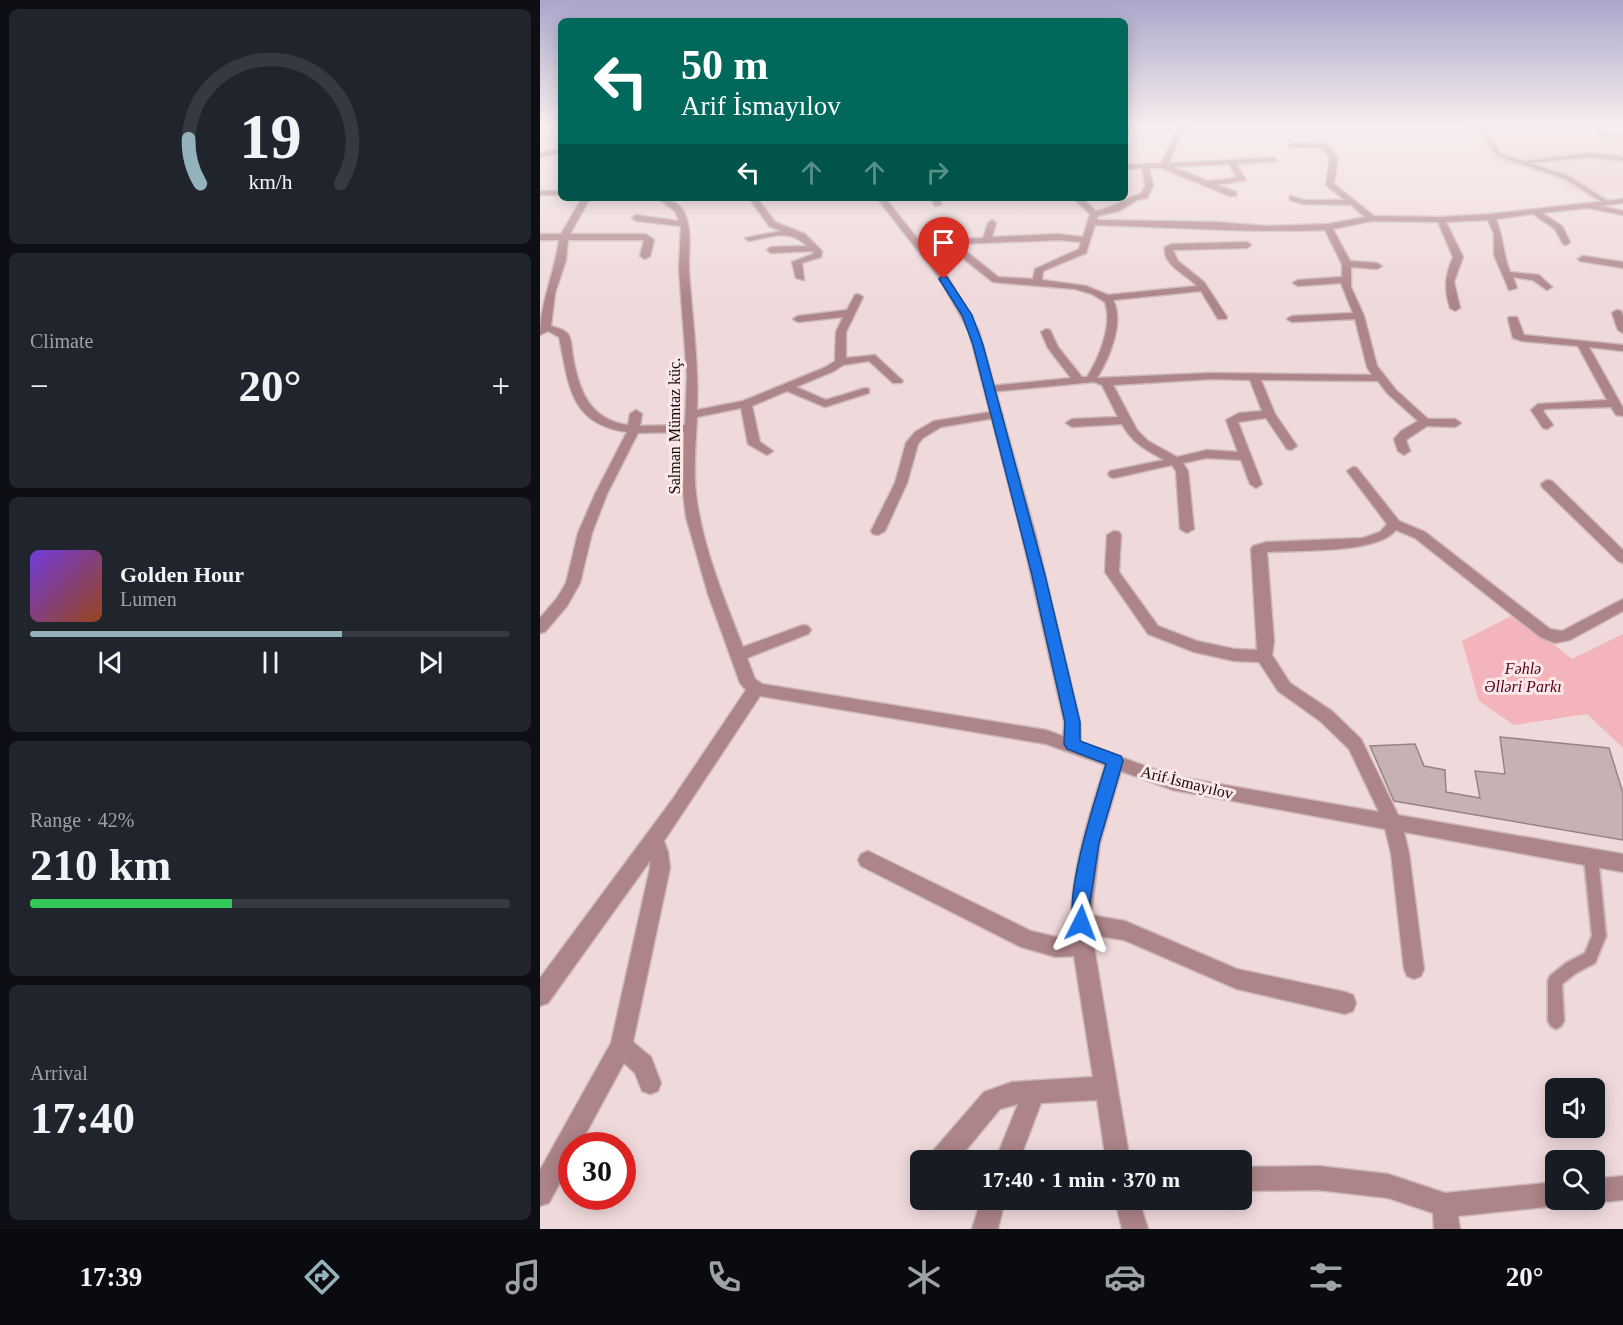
<!DOCTYPE html>
<meta charset="utf-8">
<style>
:root{--surface:#171b24;--page:#20242c;--text:#f1f3f6;--muted:#9ea1a6;--line:#363941;--accent:#93b2bc}
body{margin:0;font-family:Georgia,serif;background:var(--page);color:var(--text);height:100vh;display:flex;flex-direction:column;font-size:22px;white-space:nowrap}
*{box-sizing:border-box;margin:0}
p{font-size:20px;color:var(--muted)}
.icon{flex:none;width:33px;height:33px;fill:none;stroke:currentColor;stroke-width:2;stroke-linecap:round;stroke-linejoin:round}
.map{position:relative;flex:1;overflow:hidden}
.sheet{display:flex;flex-direction:column;gap:9px;padding:9px;background:#0d0f14;width:540px}
.sheet>*{flex:none}
.guide{position:absolute;left:18px;top:18px;width:570px;height:183px;border-radius:9px;box-shadow:0 3px 15px #0003;background:#00695c;color:#fff;overflow:hidden}
.tools{position:absolute;left:1005px;top:1078px;display:grid;gap:12px}
.tools a{display:grid;place-items:center;width:60px;height:60px;border-radius:9px;background:var(--surface);box-shadow:0 3px 15px #0003;font-size:30px}
.speed{position:absolute;left:18px;top:1132px;display:flex;gap:12px;font-size:30px;font-weight:700;text-align:center}
.speed>*{display:grid;place-content:center;width:78px;height:78px;border-radius:50%;background:var(--surface);box-shadow:0 3px 15px #0003;line-height:1}
.speed .limit{border:9px solid #d22;background:#fff;color:#111}
.pin{position:absolute;display:grid;place-items:center;width:51px;height:51px;color:#fff;margin:-62px -26px;border-radius:50% 50% 50% 0;rotate:-45deg;box-shadow:0 0 6px #0007}
.pin .icon{rotate:45deg}
.me{position:absolute;width:66px;margin:-33px;rotate:3deg;stroke-linejoin:round;filter:drop-shadow(0 0 4px #0008)}
.turn{display:flex;align-items:center;gap:21px;height:126px;padding:0 24px;font-size:27px}
.turn .icon{width:78px;height:78px;stroke-width:2.5}
.turn b{display:block;font-size:42px;line-height:51px}
.lanes{display:flex;align-items:center;height:57px;padding:0 24px;background:#0003;justify-content:center;gap:30px;direction:ltr}
.lanes .off{opacity:.35}
.big{font-size:45px;font-weight:700;line-height:1.1}
.sheet .tile{flex:1;display:flex;flex-direction:column;justify-content:center;gap:9px;min-width:0;padding:0 21px;border-radius:9px;background:var(--page)}
.sheet .dial{align-items:center;gap:0}
.dial svg{height:156px;overflow:visible;fill:none;stroke:var(--line);stroke-width:7;stroke-linecap:round;text-anchor:middle}
.dial text{fill:var(--text);stroke:none}
.song{display:flex;align-items:center;gap:18px}
.cover{width:72px;height:72px;border-radius:9px;background:linear-gradient(135deg,hsl(260 70% 55%),hsl(20 70% 35%))}
.played{height:6px;border-radius:3px;background:linear-gradient(90deg,var(--accent) 65%,var(--line) 65%)}
.keys{display:flex;justify-content:space-around;direction:ltr}
.heat{display:flex;justify-content:space-between;align-items:center;font-size:33px;direction:ltr}
.charge{height:9px;border-radius:4px;background:linear-gradient(90deg,#34c759 42%,var(--line) 0)}
.trip{position:absolute;left:370px;top:1150px;width:342px;height:60px;border-radius:9px;background:var(--surface);box-shadow:0 3px 15px #0003;font-weight:700;line-height:60px;text-align:center}
.tabs{display:flex;height:96px;justify-content:space-around;align-items:center;background:#090b0e;color:var(--muted)}
.tabs .icon{width:42px;height:42px}
.tabs .on{color:var(--accent)}
.tabs b{font-size:27px;color:var(--text)}
main{display:flex;flex:1;min-height:0}
.map>svg:first-child{display:block}
.built{fill:#eaccce}
.green{fill:#f4b4bb}
.building{fill:#c6b2b3;stroke:#978385;stroke-width:1.5}
.lines{fill:none;stroke-linecap:round;stroke-linejoin:round}
.service-casing{stroke:#ccb8ba;stroke-width:4}
.minor-casing{stroke:#ccb8ba;stroke-width:3}
.tertiary-casing{stroke:#ccb8ba;stroke-width:3}
.service{fill:#ad8488;fill-rule:evenodd}
.minor{fill:#ad8488;fill-rule:evenodd}
.tertiary{fill:#ad8488;fill-rule:evenodd}
.route{fill:#1a73e8;stroke:#114b97;stroke-width:1.5}
.labels{text-anchor:middle;stroke-width:6;stroke-linejoin:round;paint-order:stroke}
.street-label{font-size:16px;fill:#120b0b;stroke:#fce7e8}
.park-label{font-size:16px;font-style:italic;fill:#55001b;stroke:#fce7e8}
</style>
<main>
<section class="sheet">
<div class="tile dial"><svg viewBox="0 0 100 80">
<path d="M14 69A42 42 0 1 1 86 69"/>
<path d="M14 69A42 42 0 0 1 8 46" stroke="#93b2bc"/>
<text x="50" y="56" font-size="32" font-weight="700">19</text>
<text x="50" y="72" font-size="11">km/h</text>
</svg></div>
<div class="tile"><p>Climate</p>
<div class="heat"><a>−</a><b class="big">20°</b><a>+</a></div>
</div>
<div class="tile">
<div class="song"><i class="cover"></i><div><b>Golden Hour</b><p>Lumen</p></div></div>
<div class="played"></div>
<div class="keys"><svg class="icon" aria-label="previous" viewBox="0 0 24 24"><path d="M18 5L8 12l10 7zM5 5v14"/></svg><svg class="icon" aria-label="pause" viewBox="0 0 24 24"><path d="M8 5v14M16 5v14"/></svg><svg class="icon" aria-label="next" viewBox="0 0 24 24"><path d="M6 5l10 7-10 7zM19 5v14"/></svg></div>
</div>
<div class="tile"><p>Range · 42%</p><b class="big">210 km</b><div class="charge"></div></div>
<div class="tile"><p>Arrival</p><b class="big">17:40</b></div>
</section>
<div class="map">
<svg width="1083" height="1229" viewBox="0 0 1083 1229">
<rect width="100%" height="100%" fill="#efd9db"/>
<!-- built -->
<path class="built" d="M928,127h155v65l-55,-1 -12,-13 -68,-20z"/>
<!-- green -->
<path class="green" d="M975,614l57,45 51,-25v114l-36,-34 -73,11 -35,-24 -17,-60z"/>
<!-- building -->
<path class="building" d="M960,737l109,11 14,45v47l-229,-39 -24,-55 45,-2 9,22 21,4 1,22 34,6 -5,-27 30,3z"/>
<g class="lines">
<!-- service casing -->
<g class="service-casing">
<path id="service" d="M939,127h4l18,27 22,7 67,-8 33,4v4l-33,-4 -61,6 39,13 41,26 -5,1 -40,-25 -67,-22z
M1053,127h4l9,7 17,1v2l-20,-1z
M734,158l2,3 -45,3 -3,-2 3,-2z
M1051,851l5,2 2,4 8,79 -11,27 -19,10 -14,11 2,37 -3,5 -5,3 -5,-3 -3,-5v-40l2,-5 16,-13 19,-10 7,-17 -8,-79 2,-4z"/>
</g>
<!-- minor casing -->
<g class="minor-casing">
<path id="minor" d="M638,127h6l-15,36 65,-3 12,20 -29,5 19,7v4h-6l-69,-28h-12l4,18 -6,12 -10,2 -18,11 -21,5 -1,4 118,2 52,4 61,-2 37,-7 -14,-12 -48,-1 -13,-4v-4l14,4h41l-19,-15 4,-27 -8,-10 -33,-1 3,-4 35,1 11,14 -4,26 40,32 67,1 50,-3 132,-15v4l-22,3 22,5v4l-35,-7 -46,5 20,13 8,16 -4,3 -3,-1 -8,-15 -22,-15 -37,5c7,17 7,35 14,53l29,3 13,12 -5,3 -14,-10 -20,-3 4,11 -8,2 -15,-35v-21l-6,-14 -42,2 17,35 -9,25 6,26 -5,3 -5,-3c-6,-20 -5,-32 3,-51l-15,-35 -66,-1 -39,8 17,32 27,2 5,3 -5,3 -26,-2v20l13,29 13,50 19,24 32,29h27l6,4 -6,4 -28,-1 -21,14 4,11 -6,4 -6,-4 -4,-12 7,-8 17,-10 -30,-27 -10,-13 -117,-1 14,34 22,32 -6,4 -4,-1 -21,-31 -28,4 24,62 -6,4 -6,-4 -9,-24 -34,-2 -24,5 5,8 6,58 -7,4 -7,-4 -4,-58 -4,-6 -58,13 -4,-1 -2,-3 2,-3 54,-11c-18,-10 -33,-18 -42,-36l-50,3 -6,-4 6,-4 46,-2 -16,-32 -8,-3 -104,10 -6,-3 6,-3 81,-8 -23,-30 -7,-16 5,-3 4,1 8,17 24,30h5c12,-19 26,-52 18,-75l-13,-8 -17,-5 -82,-7 -38,-30 -27,-29 7,-2 18,18 30,-1 5,-15 4,-3 4,3 -4,14 67,-3 24,3 7,-23 -17,-16h9l14,13c18,-3 28,-13 45,-17l4,-8 -3,-18 -17,1v-4l37,-2zM689,164l8,14 -29,3 -35,-14zM555,225c77,2 154,8 230,5l17,34v13l-44,3 -5,3 5,3 43,-3 12,30 -61,3 -5,3 5,3 63,-3 12,48 5,8 -160,-2 -115,5c12,-19 28,-56 16,-78l88,-9 17,28h8l1,-2 -23,-35 -26,-21 -5,-11 74,-2 4,-3 -4,-3 -75,2 -7,3c-3,18 21,27 32,39l-89,9 -22,-9 -44,-6 1,-8 2,-2 41,-17zM519,240l22,2 -2,7 -44,20 -2,10 -35,-2 -41,-33zM672,379l38,1 12,31 -23,2 -13,7 12,32 -31,-2 -30,7 -29,-16 -11,-11 -24,-45z
M21,149v4l-21,4v-4z
M0,191h21v4h-21z
M42,198h8l-20,36h76l8,6 -4,16 -5,3 -5,-3 4,-16h-76l-2,20 -11,33 -4,33c6,2 13,3 17,8 4,6 4,17 5,23 6,34 17,63 55,68l2,-11 6,-4 6,4 -2,12 45,-1 2,-49 -8,-107 2,-43 -45,-5 -4,-3 4,-3 43,6 -4,-10 -18,-13c10,0 22,4 27,14 9,18 4,39 5,59 3,47 10,92 8,139l46,-9 83,-34 9,-6 1,-29 7,-15 -45,5 -5,-3 5,-3 49,-6 8,-15 3,-1 5,3 -17,35v26l29,-3 28,26 -2,2h-8l-24,-22 -26,4 -9,6 -38,16 30,13 39,-12 4,1v4l-44,14 -38,-16 -35,15 8,36 13,9 -6,4 -19,-11 -7,-36 -44,9c-1,24 -4,52 -1,77 6,52 28,104 47,153l60,-22 5,1 3,4 -3,4 -61,24 8,21 7,5 284,46 127,46 206,36 -30,-63 -29,-28 -42,-30 -19,-29 -25,-1 -40,-9 -46,-18 -43,-62 2,-37 7,-4 5,1 2,3 -2,37 39,54 39,15 37,8 23,1 -6,-101 2,-3 14,-4 96,-4 17,-6 7,-8 -40,-53 6,-4 4,1 42,53 26,11 125,97 12,2 61,-32v12l-53,29 -15,3 -15,-6 -125,-99 -19,-8c-19,24 -98,20 -129,22l7,90 -2,13 18,28 42,28 29,28 37,76 225,39v18l-219,-40 5,21 15,116 -3,7 -7,3 -7,-3 -3,-7 -13,-116 -6,-24 -212,-39 -52,-19 -21,72 -9,72 34,6 112,48 108,23 8,3 3,8 -3,8 -8,3 -108,-25 -113,-49 -32,-5 38,226h-24l-9,-61 -56,3 -22,58h-24l23,-57 -18,5 -43,52h-28l3,-9 52,-60 28,-10 81,-5 -19,-121 -18,1 -35,-10 -160,-81 -3,-6 3,-6 7,-3 163,80 25,6 16,-1c-4,-59 16,-116 33,-171l-59,-21 -286,-48 -96,145 4,11 2,16 -37,174 18,15 10,26 -3,8 -8,3 -8,-3 -7,-18 -11,-10 -45,83h-7v14l-23,43 -9,3v-36l71,-127 39,-175v-7l-102,142 -8,3v-28l132,-178 74,-110 -6,-7 -32,-89 -22,-77 -3,-25 1,-60 -46,1 -31,61 -15,39 -12,50 -13,23 -22,26 -5,1v-15l17,-20 9,-15 12,-50 17,-39 32,-62c-58,-8 -58,-48 -68,-95l-11,-6 -8,4c0,-32 15,-63 19,-95h-19v-6h21z
M209,198h8l18,24 30,12 17,17 -1,6 -19,6 2,17 -8,-2 -4,-16 21,-8v-3l-42,2 -4,-3 4,-3 36,-1c-18,-18 -35,-9 -58,-5l-4,-3 36,-7 -12,-5z
M390,198h8l4,6 -7,2z
M1043,256l40,6v6l-43,-7 -2,-2z
M1077,310l4,1 2,5v17l-5,-3 -6,-17z
M969,317h8l7,18 99,10v6l-34,-4 34,61v8l-7,-1 -5,-8 -66,2 -2,2 10,14 -6,4 -4,-1 -12,-18 7,-6 69,-4 -29,-54 -56,-5 -9,-3 -5,-19z
M457,411l6,4 -2,2 -60,10 -18,11 -5,6 -11,39 -22,48 -7,4 -5,-1 -2,-3 24,-48 11,-40 9,-11 19,-11z
M1007,480l5,1 71,69v13l-5,-2 -76,-74 -1,-3z
M778,1166l70,8 57,19 111,-11v18h10l-10,6 -98,10 2,13h-26l-1,-16 -45,-15 -70,-8 -76,1v-24z
M1083,1176v24l-29,3 -8,-3h8v-21z
M441,1200h24l-7,29h-26z
M575,1200h24l9,29h-26z"/>
</g>
<!-- tertiary casing -->
<g class="tertiary-casing">
<path id="tertiary" d="M337,198h8l62,78 32,55 57,205 44,186 1,22 -3,5 -6,2 -6,-2 -3,-5 1,-22 -42,-186 -53,-205 -29,-52z"/>
</g>
<!-- service -->
<use href="#service" class="service"/>
<!-- minor -->
<use href="#minor" class="minor"/>
<!-- tertiary -->
<use href="#tertiary" class="tertiary"/>
</g>
<!-- sky -->
<linearGradient id="sky" x2="0" y2="1"><stop stop-color="#aaa6ca"/><stop offset="0.42" stop-color="#f8eeef"/><stop offset="1" stop-color="#f8eeef" stop-opacity="0"/></linearGradient>
<rect width="1083" height="299" fill="url(#sky)"/>
<!-- route -->
<path class="route" d="M401,277h6l25,38 11,30 62,230 35,147v19l41,15 2,5 -24,82 -10,66 1,14 -2,6 -7,2 -6,-2c-13,-30 21,-131 31,-165l-39,-15 -3,-5 1,-22 -33,-147 -59,-230 -11,-30 -23,-36z"/>
<g class="labels">
<!-- street labels -->
<g class="street-label">
<text transform="translate(134 426) rotate(-90)" y="6">Salman Mümtaz küç.</text>
<text transform="translate(647 782) rotate(14)" y="6">Arif İsmayılov</text>
</g>
<!-- park labels -->
<g class="park-label">
<text x="983" y="674">Fəhlə<tspan x="983" dy="18">Əlləri Parkı</tspan></text>
</g>
</g>
</svg>
<div class="tools">
<a><svg class="icon" aria-label="sound" viewBox="0 0 24 24"><path d="M4 9h4l5-4v14l-5-4H4zM17 9q2 3 0 6"/></svg></a>
<a><svg class="icon" aria-label="search" viewBox="0 0 24 24"><circle cx="10" cy="10" r="6"/><path d="M15 15l6 6"/></svg></a>
</div>
<div class="speed"><div class="limit">30</div></div>
<div class="pin" style="left:404px;top:279px;background:#d93025"><svg class="icon" aria-label="arrive" viewBox="0 0 24 24"><path d="M6 21V4h12l-3 4 3 4H6"/></svg></div>
<svg class="me" style="left:541px;top:923px" viewBox="-20 -20 40 40"><path d="M0-17L14 15 0 8-14 15z" fill="#1a73e8" stroke="#fff" stroke-width="4"/></svg>
<div class="trip">17:40 · 1 min · 370 m</div>
<div class="guide">
<div class="turn"><svg class="icon" aria-label="left" viewBox="0 0 24 24"><path d="M17 20v-9H6M10 6l-5 5 5 5"/></svg><div><b>50 m</b>Arif İsmayılov</div></div>
<div class="lanes"><svg class="icon" aria-label="left" viewBox="0 0 24 24"><path d="M17 20v-9H6M10 6l-5 5 5 5"/></svg><svg class="icon off" aria-label="ahead" viewBox="0 0 24 24"><path d="M12 20V5M6 11l6-6 6 6"/></svg><svg class="icon off" aria-label="ahead" viewBox="0 0 24 24"><path d="M12 20V5M6 11l6-6 6 6"/></svg><svg class="icon off" aria-label="right" viewBox="0 0 24 24"><path d="M7 20v-9h11M14 6l5 5-5 5"/></svg></div>
</div>
</div>
</main>
<nav class="tabs">
<b>17:39</b>
<svg class="icon on" aria-label="directions" viewBox="0 0 24 24"><path d="M12 3l9 9-9 9-9-9zM9 14v-3h6M13 9l2 2-2 2"/></svg>
<svg class="icon" aria-label="music" viewBox="0 0 24 24"><path d="M9 18V5l10-2v13"/><circle cx="6" cy="18" r="3"/><circle cx="16" cy="16" r="3"/></svg>
<svg class="icon" aria-label="phone" viewBox="0 0 24 24"><path d="M5 4h4l2 5-3 2q2 4 5 5l2-3 5 2v4C11 20 4 13 5 4z"/></svg>
<svg class="icon" aria-label="climate" viewBox="0 0 24 24"><path d="M12 3v18M4 7l16 10M4 17L20 7"/></svg>
<svg class="icon" aria-label="car" viewBox="0 0 24 24"><path d="M5 17H2v-5l4-1 3-4h7l3 4 3 1v5h-3M9 17h6M6 11h13"/><circle cx="7" cy="17" r="2"/><circle cx="17" cy="17" r="2"/></svg>
<svg class="icon" aria-label="filters" viewBox="0 0 24 24"><path d="M4 7h16M4 17h16"/><circle cx="9" cy="7" r="2"/><circle cx="15" cy="17" r="2"/></svg>
<b>20°</b>
</nav>
